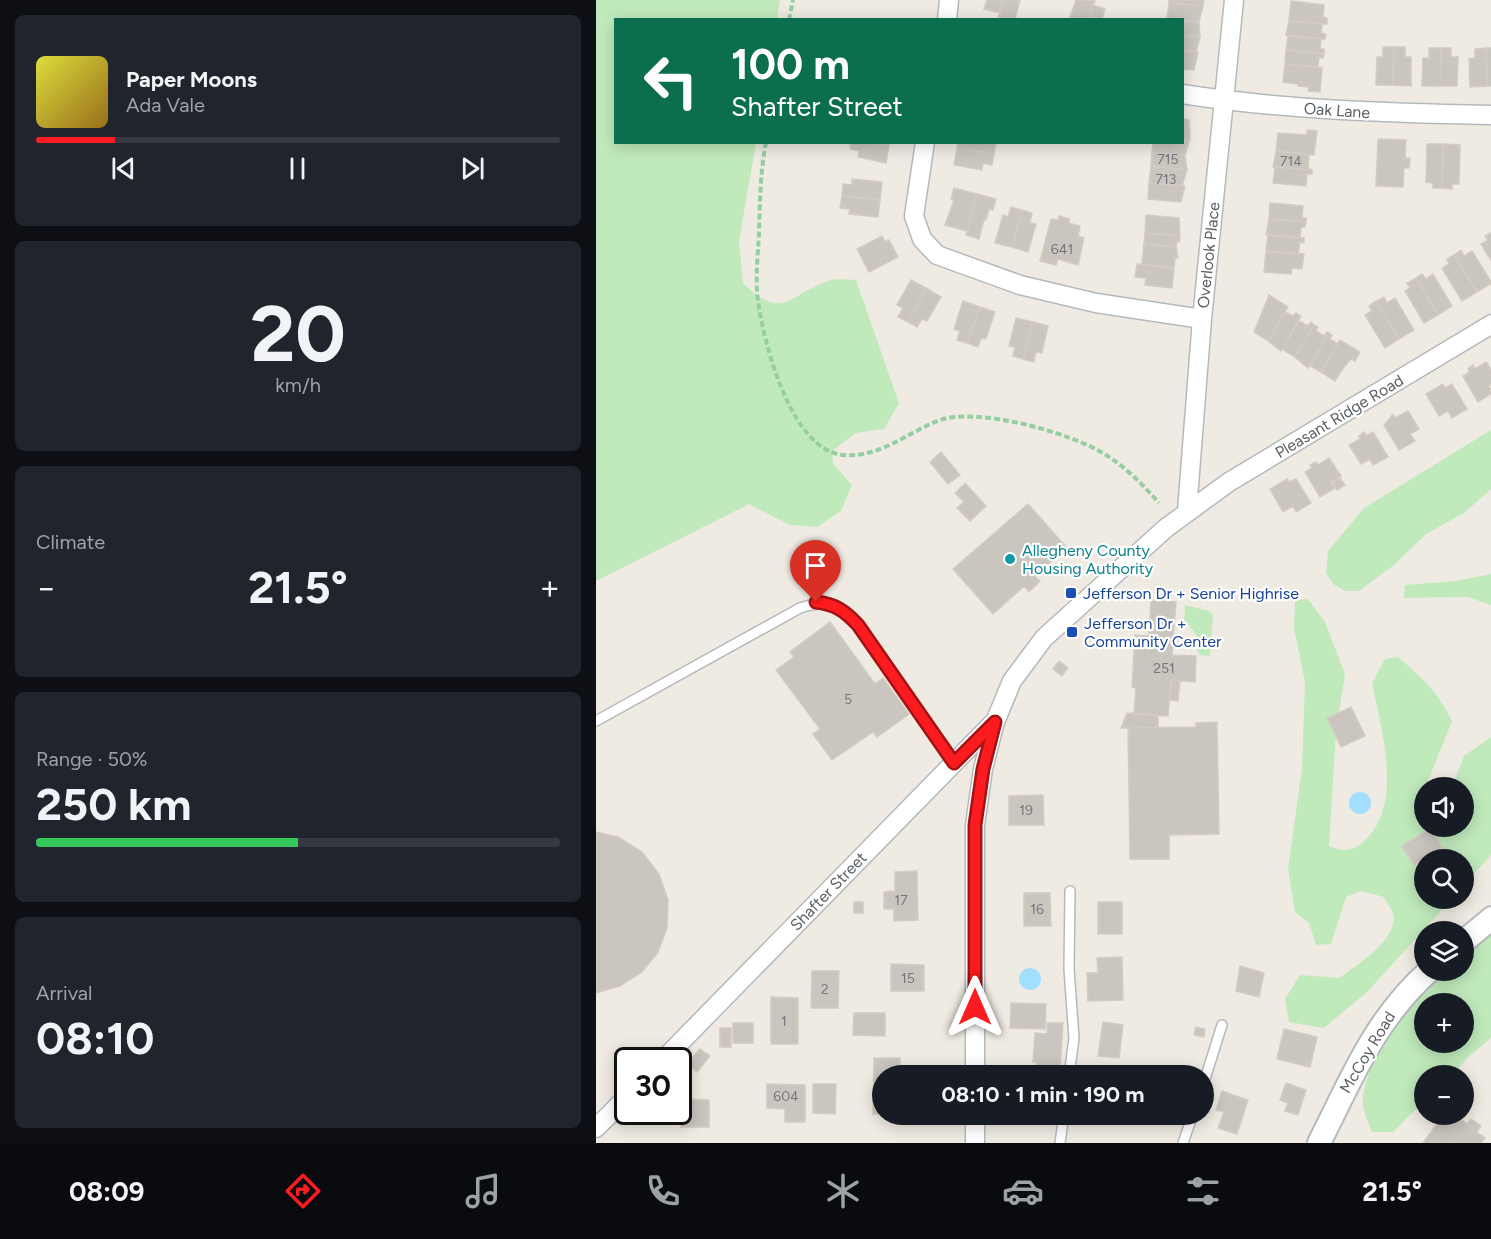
<!DOCTYPE html>
<meta charset="utf-8">
<style>
:root{--surface:#171b24;--page:#20242c;--text:#f1f3f6;--muted:#9ea1a6;--line:#363941;--accent:#fc1b1e}
body{margin:0;font-family:Figtree,sans-serif;background:var(--page);color:var(--text);height:100vh;display:flex;flex-direction:column;font-size:22px;white-space:nowrap}
*{box-sizing:border-box;margin:0}
p{font-size:20px;color:var(--muted)}
.icon{flex:none;width:33px;height:33px;fill:none;stroke:currentColor;stroke-width:2;stroke-linecap:round;stroke-linejoin:round}
.map{position:relative;flex:1;overflow:hidden}
.details{display:flex;flex-direction:column;gap:15px;padding:15px;background:#0d0f14;width:596px}
.details>*{flex:none}
.top-card{position:absolute;left:18px;top:18px;width:570px;height:126px;border-radius:0px;box-shadow:0 3px 15px #0003;background:#0b6e4f;color:#fff;overflow:hidden}
.controls{position:absolute;left:818px;top:777px;display:grid;gap:12px}
.controls a{display:grid;place-items:center;width:60px;height:60px;border-radius:50%;background:var(--surface);box-shadow:0 3px 15px #0003;font-size:30px}
.speed{position:absolute;left:18px;top:1047px;display:flex;gap:12px;font-size:30px;font-weight:700;text-align:center}
.speed>*{display:grid;place-content:center;width:78px;height:78px;border-radius:50%;background:var(--surface);box-shadow:0 3px 15px #0003;line-height:1}
.speed .limit{border:3px solid #111;border-radius:9px;background:#fff;color:#111}
.pin{position:absolute;display:grid;place-items:center;width:51px;height:51px;color:#fff;margin:-62px -26px;border-radius:50% 50% 50% 0;rotate:-45deg;box-shadow:0 0 6px #0007}
.pin .icon{rotate:45deg}
.me{position:absolute;width:66px;margin:-33px;rotate:0deg;stroke-linejoin:round;filter:drop-shadow(0 0 4px #0008)}
.turn{display:flex;align-items:center;gap:21px;height:126px;padding:0 18px;font-size:27px}
.turn .icon{width:78px;height:78px;stroke-width:2.5}
.turn b{display:block;font-size:42px;line-height:51px}
.big{font-size:45px;font-weight:700;line-height:1.1}
.details .card{flex:1;display:flex;flex-direction:column;justify-content:center;gap:9px;min-width:0;padding:0 21px;border-radius:9px;background:var(--page)}
.details .dial{align-items:center;gap:0}
.dial b{font-size:78px;line-height:1}
.song{display:flex;align-items:center;gap:18px}
.cover{width:72px;height:72px;border-radius:9px;background:linear-gradient(135deg,hsl(60 70% 55%),hsl(40 70% 35%))}
.played{height:6px;border-radius:3px;background:linear-gradient(90deg,var(--accent) 15%,var(--line) 15%)}
.keys{display:flex;justify-content:space-around;direction:ltr}
.heat{display:flex;justify-content:space-between;align-items:center;font-size:33px;direction:ltr}
.charge{height:9px;border-radius:4px;background:linear-gradient(90deg,#34c759 50%,var(--line) 0)}
.trip{position:absolute;left:276px;top:1065px;width:342px;height:60px;border-radius:30px;background:var(--surface);box-shadow:0 3px 15px #0003;font-weight:700;line-height:60px;text-align:center}
.dock{display:flex;height:96px;justify-content:space-around;align-items:center;background:#090b0e;color:var(--muted)}
.dock .icon{width:42px;height:42px}
.dock .current{color:var(--accent)}
.dock b{font-size:27px;color:var(--text)}
main{display:flex;flex:1;min-height:0}
.map>svg:first-child{display:block}
.green{fill:#c0eabc;fill-rule:evenodd}
.water{fill:#a2dfff}
.building{fill:#cac5bf;stroke:#d4ccc0;stroke-width:1.5}
.lines{fill:none;stroke-linecap:round;stroke-linejoin:round}
.service-casing{stroke:#b5b9be;stroke-width:12}
.minor-casing{stroke:#b5b9be;stroke-width:21}
.tertiary-casing{stroke:#b5b9be;stroke-width:26}
.path{stroke:#95cea0;stroke-width:4;stroke-dasharray:6 3;stroke-linecap:butt}
.service{stroke:#fff;stroke-width:9}
.minor{stroke:#fff;stroke-width:18}
.tertiary{stroke:#fff;stroke-width:22}
.route-casing{stroke:#a41214;stroke-width:15}
.route{stroke:#fc1b1e;stroke-width:10}
.culture-dot{fill:#0f9aa8;stroke:#fff;stroke-width:2}
.transit-dot{fill:#1a4fb4;stroke:#fff;stroke-width:2}
.labels{text-anchor:middle;stroke-width:4.5;stroke-linejoin:round;paint-order:stroke}
.number-label{font-size:14px;fill:#76797c}
.street-label{font-size:16px;fill:#5a6065;stroke:#fff}
.culture-label{font-size:16px;fill:#0d838f;stroke:#fff;text-anchor:start}
.transit-label{font-size:16px;fill:#164399;stroke:#fff;text-anchor:start}
</style>
<main>
<section class="details">
<div class="card">
<div class="song"><i class="cover"></i><div><b>Paper Moons</b><p>Ada Vale</p></div></div>
<div class="played"></div>
<div class="keys"><svg class="icon" aria-label="previous" viewBox="0 0 24 24"><path d="M18 5L8 12l10 7zM5 5v14"/></svg><svg class="icon" aria-label="pause" viewBox="0 0 24 24"><path d="M8 5v14M16 5v14"/></svg><svg class="icon" aria-label="next" viewBox="0 0 24 24"><path d="M6 5l10 7-10 7zM19 5v14"/></svg></div>
</div>
<div class="card dial"><b>20</b><p>km/h</p></div>
<div class="card"><p>Climate</p>
<div class="heat"><a>−</a><b class="big">21.5°</b><a>+</a></div>
</div>
<div class="card"><p>Range · 50%</p><b class="big">250 km</b><div class="charge"></div></div>
<div class="card"><p>Arrival</p><b class="big">08:10</b></div>
</section>
<div class="map">
<svg width="896" height="1143" viewBox="0 0 896 1143">
<rect width="100%" height="100%" fill="#efebe2"/>
<!-- green -->
<path class="green" d="M0,0h184l-3,19 -161,1v122l140,1 -17,98 4,42c41,39 43,13 85,-2 8,-3 20,-1 28,-1l43,123 -15,26 -28,4 -24,18 1,13 19,21 -11,26 -24,16 -27,-2 -41,-21 -153,77z
M895,430v59l-27,24 -38,21 -32,31 -35,26h-14l-12,-7 -7,-11 2,-22 36,-43z
M895,574v31l-23,-8 -64,1 1,-13 51,-4z
M712,599l17,23 20,52 -9,58 -7,114c14,6 22,6 34,-4 42,-35 18,-113 9,-159l13,-24 13,-2c25,22 39,33 54,64l-32,80 4,25h39v-38l-11,-1 12,-31 27,-19v118l-28,31v-26h-39v38l28,1 -85,93 -43,36 -35,-6 -4,-23 15,-24 39,3c17,-12 61,-40 54,-64 -1,-6 -7,-12 -9,-17l-24,-6 -14,6 -15,47 -15,1 -7,-22 -14,-11 -7,-43 14,-101 3,-86 -11,-54 1,-28z
M589,605l24,6 4,4 -3,41 -10,-1 -3,-5 1,-12 -9,-13h-5z
M895,923v115l-23,19 -15,18 -29,1v29l-8,4 -23,23h-21c-3,-8 -8,-18 -9,-27 -3,-42 51,-102 74,-134l26,-1v-22zM828,1004h39v38h-39z"/>
<!-- water -->
<path class="water" d="M753 803a11 11 0 1 1 22 0a11 11 0 1 1-22 0Z
M423 979a11 11 0 1 1 22 0a11 11 0 1 1-22 0Z"/>
<!-- building -->
<path class="building" d="M391,0h16l-3,13 -16,-4z
M407,0h17l-5,20 -17,-2z
M480,0l19,1 -7,19h-19z
M573,0h35l-1,6 -34,-3z
M695,1l33,4 -1,12 4,1v6l-38,-3z
M573,3l34,3 -4,16 -32,-3z
M497,5l12,4 -3,11h-14z
M586,21l17,1 1,15 -18,-2z
M693,21l33,3 -1,9 5,1 -1,5 -39,-4z
M586,35l18,2 -4,15 -14,-2z
M692,36l33,3 -1,10h4v5l-38,-4z
M787,47h11l-1,38h-17l1,-28h6z
M798,47h11v10h6v29l-18,-1z
M833,48h12l-1,38h-18l1,-28h6z
M845,48h10v9h7l-1,29h-17z
M890,48h6v38h-5z
M890,48l1,38 -17,1 -1,-28 6,-1v-9z
M586,50l16,2 -4,18 -12,-1z
M690,50l38,4 -1,4 -4,-1 -1,10 -33,-3z
M689,64l37,4 -2,24 -12,-1 1,-4 -11,-1v-2l-15,-2z
M586,119l7,1 1,19h-8z
M711,130l10,1 -3,24 -38,-4 2,-18 29,2z
M586,139h8l-5,16 -33,-3 1,-10h29z
M782,139l28,1 -1,18h5l-1,10h-5l-1,19 -27,-1z
M255,142l38,3 -3,18 -28,-6 1,-6 -9,-2z
M362,142h34l4,1 -2,11 -37,-6z
M831,144h16l-1,44h-9v-5l-7,-1z
M847,144l17,1 -1,39h-7v5l-10,-1z
M361,148l37,6 -2,11 -9,-2 -1,7 -28,-5z
M680,151l33,3 -1,14 4,2 -39,-3z
M556,152l33,3 2,15 -36,-4z
M555,166l36,4 -5,16 -33,-3z
M679,167l37,3v4h-5l-1,12 -33,-3z
M256,179l30,3 -2,18 -38,-4 1,-12 9,1z
M553,183l36,3 -4,16 -33,-3z
M358,188l23,6 -10,37 -22,-6 9,-25 -3,-1z
M381,194l19,5 -3,11 -4,-1 -3,11 -2,-1 -5,20 -13,-4z
M246,196l38,4 -2,17 -29,-3 1,-5 -10,-1z
M674,203l33,3 -1,12h4v4l-37,-3z
M415,207l11,3 -10,37 -17,-4 8,-28 5,2z
M426,210l10,3 -2,10 6,1 -8,28 -16,-5z
M550,215l33,3 1,18 -35,-3z
M463,216l11,3 -2,4 12,3 -2,10 6,2 -6,27 -20,-6 -2,6 -16,-4 11,-42 7,1z
M673,219l37,3 -1,5h-4l-1,11 -34,-3z
M896,232v30l-11,-18 7,-4 -3,-4z
M549,233l35,3 -1,6h-2l-1,5 -32,-3z
M672,235l36,3v5l-4,-1 -2,12 -32,-3z
M286,236l3,6 4,-2 9,17 -29,15 -12,-23z
M548,244l32,3 2,11h-3l-1,10 -32,-4z
M865,250l3,6 8,-5 20,32 -15,9 -23,-37z
M670,251l38,3 -2,15 -10,-1 -1,6 -27,-2z
M858,255l23,37 -15,9 -20,-33 7,-4 -2,-5z
M541,264l37,4 -2,20 -27,-3 1,-7 -11,-1z
M826,274l4,5 7,-5 19,32 -14,9 -22,-37z
M820,278l22,37 -14,8 -19,-32 5,-3 -3,-5z
M315,280l15,8 -18,34 -10,-5 5,-9 -6,-3z
M330,288l15,9 -14,24 -5,-2 -5,8 -9,-5z
M673,295l19,12 -20,34 -14,-9z
M788,297l3,6 8,-5 19,32 -15,9 -23,-38z
M367,301l17,6 -13,36 -10,-3 3,-9 -6,-2z
M780,301l23,38 -14,9 -20,-33 7,-4 -3,-5z
M384,307l15,5 -9,27 -5,-1 -3,9 -11,-4z
M689,312l8,4 3,-3 5,3 -20,35 -13,-10z
M420,318l17,4 -10,37 -10,-3 2,-9 -6,-1z
M703,321l9,5 3,-4 3,3 -19,32 -13,-8z
M437,322l15,4 -6,27 -6,-1 -2,10 -11,-3z
M718,325l4,2 -2,4 8,5 3,-4 2,1 -21,35 -13,-11z
M733,333l3,2 -2,4 8,5 -17,28 -11,-6z
M744,340l20,12 -5,9 -4,-2 -7,8 -9,14 -14,-9z
M890,362l6,9v13l-3,2 3,7 -14,9 -15,-26 7,-4 -2,-3 5,-4 2,4z
M847,384l2,4 7,-4 15,25 -15,9 -4,-7 -9,5 -13,-22z
M812,411l11,18 -9,5 5,7 -16,9 -15,-25 9,-11 2,4z
M768,432l2,4 7,-4 15,25 -15,8 -3,-6 -9,5 -12,-19 11,-6 -1,-3z
M345,452l19,23 -12,9 -18,-22z
M733,458l12,18 -10,6 4,6 -15,9 -15,-25 7,-4 -2,-3 6,-3 2,3z
M744,478l5,7 -8,5 -4,-7z
M691,479l2,3 7,-3 15,24 -15,9 -3,-6 -10,6 -13,-23z
M369,483l21,23 -16,15 -13,-13 7,-6 -9,-9z
M432,504l39,44 -32,28 5,5 -11,11 -5,-6 -31,28 -40,-45z
M555,600l25,2 -4,53 24,1 -1,26 -24,-2 -3,36 -34,-2 2,-26 -4,-1 3,-52 14,1z
M234,622l45,62 8,-6 26,36 -32,23 -4,-5 -41,28 -19,-26 7,-5 -44,-59 18,-13 -4,-5z
M463,661l9,7 -6,8 -9,-7z
M575,680l9,1 -2,20 -8,-1z
M755,707l14,29 -24,11 -14,-29z
M531,713l31,2v13h-37z
M621,722l2,112 -50,1v24h-39l-2,-131 68,-1v-4z
M447,795l1,30h-35v-29z
M835,828l11,20 -28,17 -12,-19z
M0,832l22,5 24,15 17,22 9,26 -1,28 -9,24 -16,20 -22,14 -24,7z
M321,871l1,49 -24,1v-12h-10v-17l11,-1v-19z
M428,893h26l1,33h-27z
M258,902h9v11h-9z
M502,902h24v32h-24z
M526,957l1,43 -35,1 -1,-28h11l-1,-15z
M295,964l33,1v26h-33z
M644,966l24,7 -5,24 -23,-6z
M216,971h27l-1,37h-27z
M175,997l27,1v46h-27z
M415,1003l35,1 -1,25 -35,-1z
M258,1013h31v23l-32,-1z
M507,1022l20,3 -4,33 -21,-2z
M137,1023h20v20h-20z
M451,1023h16l-3,48 -24,-1 1,-8h-4l2,-29 12,1z
M600,1027l9,2 -1,8 -10,-2z
M124,1028h11v19h-11z
M688,1029l33,8 -7,30 -33,-8z
M104,1049l10,7 -13,16 -10,-8z
M278,1058h26v18h-18v38h-9z
M690,1083l20,7 -8,25 -13,-4 3,-8 -8,-3z
M171,1084l38,1v37h-20v-13l-18,-1z
M217,1084h23l-1,30 -22,-1z
M626,1091l26,9 -11,34 -19,-6 6,-16 -8,-2z
M85,1099l28,1v27h-28z
M848,1114h10l13,10 4,-5 10,7 -4,6 8,6 -4,5h-58z"/>
<g class="lines">
<!-- service casing -->
<g class="service-casing">
<path id="service" d="M0,721l204,-113c26,-9 40,-3 58,17l96,138
M473,1076l5,-38 -5,-69 1,-78
M608,1082l18,-57
M464,1143l4,-29
M587,1143l10,-29"/>
</g>
<!-- minor casing -->
<g class="minor-casing">
<path id="minor" d="M351,20l2,-20
M586,94c103,16 206,19 310,21
M329,142l-11,74 8,23 15,16 83,30 76,18 106,16
M591,511l15,-192 32,-319
M67,1060l330,-337
M379,1076v-251l8,-56 12,-47 17,-41 32,-43 122,-110 63,-46 263,-158
M0,1128l32,-32
M379,1143v-29"/>
</g>
<!-- tertiary casing -->
<g class="tertiary-casing">
<path id="tertiary" d="M867,942l29,-24
M723,1143c33,-65 55,-123 111,-173"/>
</g>
<!-- path -->
<path class="path" d="M193,20l4,-20
M170,142c-6,31 -6,60 -7,91 -1,22 -4,45 -1,68 6,43 33,149 85,154 37,3 65,-23 97,-35 39,-13 132,13 166,35 21,13 37,30 53,48"/>
<!-- service -->
<use href="#service" class="service"/>
<!-- minor -->
<use href="#minor" class="minor"/>
<!-- tertiary -->
<use href="#tertiary" class="tertiary"/>
</g>
<g class="lines">
<!-- route casing -->
<g class="route-casing">
<path id="route" d="M220,602c19,2 29,9 42,23l96,138 41,-41 -12,47 -8,56v182"/>
</g>
<!-- route -->
<use href="#route" class="route"/>
</g>
<!-- markers -->
<circle class="culture-dot" cx="414" cy="559" r="6"/>
<g class="transit-dot">
<rect x="469" y="587" width="12" height="12" rx="3"/>
<rect x="470" y="626" width="12" height="12" rx="3"/>
</g>
<g class="labels">
<!-- number labels -->
<g class="number-label">
<text x="572" y="164">715</text>
<text x="695" y="166">714</text>
<text x="570" y="184">713</text>
<text x="466" y="254">641</text>
<text x="568" y="673">251</text>
<text x="252" y="704">5</text>
<text x="430" y="815">19</text>
<text x="305" y="905">17</text>
<text x="441" y="914">16</text>
<text x="312" y="983">15</text>
<text x="229" y="994">2</text>
<text x="188" y="1026">1</text>
<text x="190" y="1101">604</text>
</g>
<!-- street labels -->
<g class="street-label">
<text transform="translate(741 110) rotate(4)" y="6">Oak Lane</text>
<text transform="translate(612 255) rotate(-84)" y="6">Overlook Place</text>
<text transform="translate(743 416) rotate(-31)" y="6">Pleasant Ridge Road</text>
<text transform="translate(232 891) rotate(-46)" y="6">Shafter Street</text>
<text transform="translate(771 1052) rotate(-59)" y="6">McCoy Road</text>
</g>
<!-- culture labels -->
<g class="culture-label">
<text x="426" y="556">Allegheny County<tspan x="426" dy="18">Housing Authority</tspan></text>
</g>
<!-- transit labels -->
<g class="transit-label">
<text x="487" y="599">Jefferson Dr + Senior Highrise</text>
<text x="488" y="629">Jefferson Dr +<tspan x="488" dy="18">Community Center</tspan></text>
</g>
</g>
</svg>
<div class="controls">
<a><svg class="icon" aria-label="sound" viewBox="0 0 24 24"><path d="M4 9h4l5-4v14l-5-4H4zM17 9q2 3 0 6"/></svg></a>
<a><svg class="icon" aria-label="search" viewBox="0 0 24 24"><circle cx="10" cy="10" r="6"/><path d="M15 15l6 6"/></svg></a>
<a><svg class="icon" aria-label="layers" viewBox="0 0 24 24"><path d="M12 4l9 5-9 5-9-5zM3 14l9 5 9-5"/></svg></a>
<a>+</a>
<a>−</a>
</div>
<div class="speed"><div class="limit">30</div></div>
<div class="pin" style="left:220px;top:602px;background:#d93025"><svg class="icon" aria-label="arrive" viewBox="0 0 24 24"><path d="M6 21V4h12l-3 4 3 4H6"/></svg></div>
<svg class="me" style="left:379px;top:1007px" viewBox="-20 -20 40 40"><path d="M0-17L14 15 0 8-14 15z" fill="#fc1b1e" stroke="#fff" stroke-width="4"/></svg>
<div class="trip">08:10 · 1 min · 190 m</div>
<div class="top-card">
<div class="turn"><svg class="icon" aria-label="left" viewBox="0 0 24 24"><path d="M17 20v-9H6M10 6l-5 5 5 5"/></svg><div><b>100 m</b>Shafter Street</div></div>
</div>
</div>
</main>
<nav class="dock">
<b>08:09</b>
<svg class="icon current" aria-label="directions" viewBox="0 0 24 24"><path d="M12 3l9 9-9 9-9-9zM9 14v-3h6M13 9l2 2-2 2"/></svg>
<svg class="icon" aria-label="music" viewBox="0 0 24 24"><path d="M9 18V5l10-2v13"/><circle cx="6" cy="18" r="3"/><circle cx="16" cy="16" r="3"/></svg>
<svg class="icon" aria-label="phone" viewBox="0 0 24 24"><path d="M5 4h4l2 5-3 2q2 4 5 5l2-3 5 2v4C11 20 4 13 5 4z"/></svg>
<svg class="icon" aria-label="climate" viewBox="0 0 24 24"><path d="M12 3v18M4 7l16 10M4 17L20 7"/></svg>
<svg class="icon" aria-label="car" viewBox="0 0 24 24"><path d="M5 17H2v-5l4-1 3-4h7l3 4 3 1v5h-3M9 17h6M6 11h13"/><circle cx="7" cy="17" r="2"/><circle cx="17" cy="17" r="2"/></svg>
<svg class="icon" aria-label="filters" viewBox="0 0 24 24"><path d="M4 7h16M4 17h16"/><circle cx="9" cy="7" r="2"/><circle cx="15" cy="17" r="2"/></svg>
<b>21.5°</b>
</nav>
